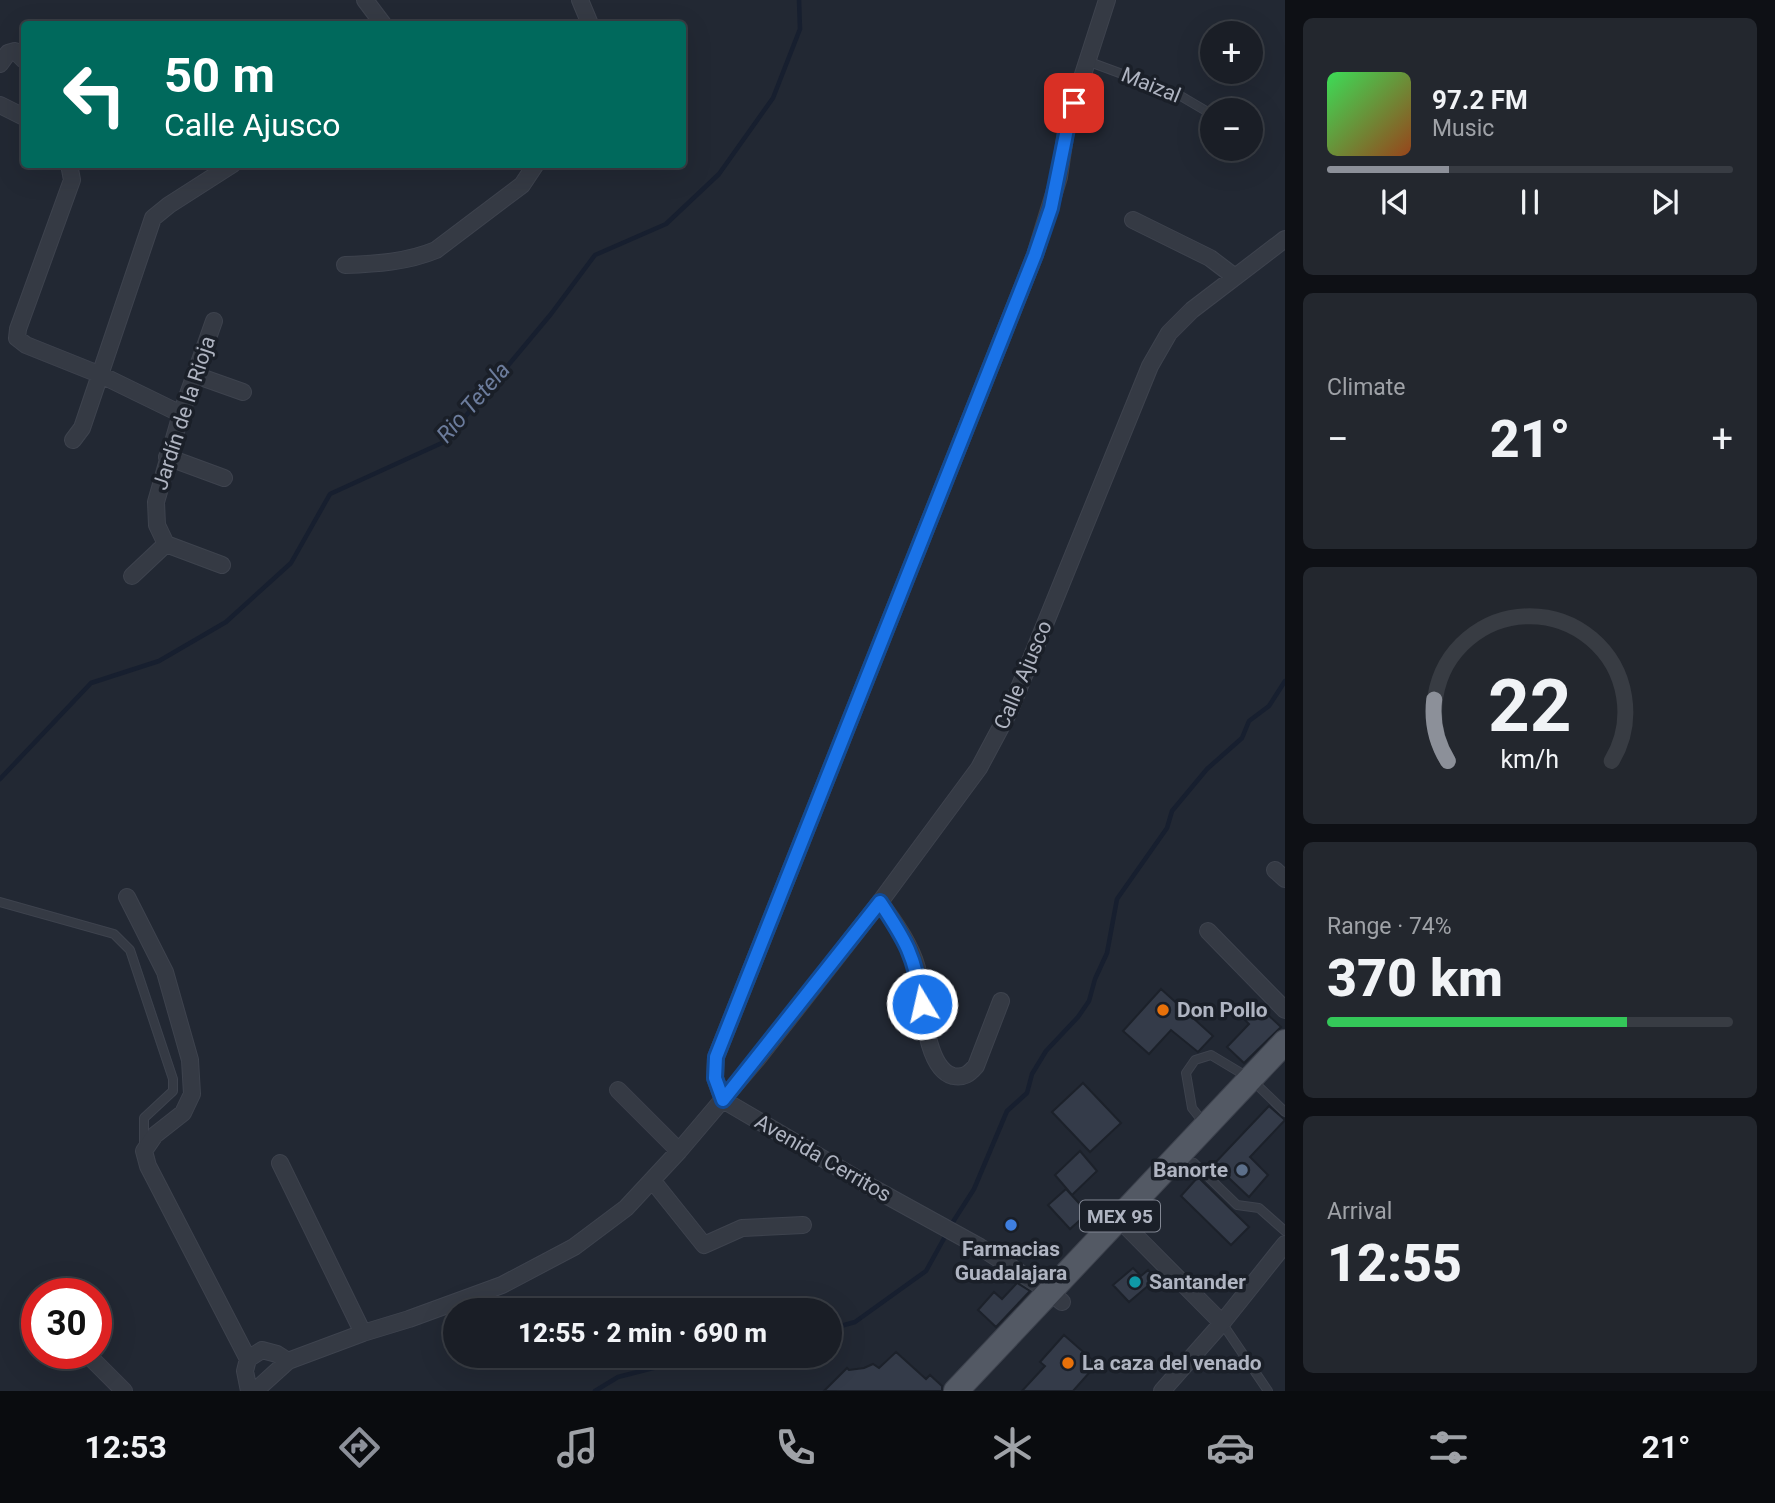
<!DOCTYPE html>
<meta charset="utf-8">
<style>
:root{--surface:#1a1e26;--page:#23272e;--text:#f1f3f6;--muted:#9fa2a7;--line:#383c43;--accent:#8c9099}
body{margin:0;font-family:Roboto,sans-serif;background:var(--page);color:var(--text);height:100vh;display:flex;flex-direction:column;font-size:26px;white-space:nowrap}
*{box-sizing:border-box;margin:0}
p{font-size:23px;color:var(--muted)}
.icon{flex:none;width:38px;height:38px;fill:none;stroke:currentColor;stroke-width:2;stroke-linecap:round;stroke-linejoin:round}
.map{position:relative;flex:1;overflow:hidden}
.details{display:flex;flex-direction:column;gap:18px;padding:18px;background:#0e1015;width:490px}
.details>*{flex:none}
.guide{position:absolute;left:21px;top:21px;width:665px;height:147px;border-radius:7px;box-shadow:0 7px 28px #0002,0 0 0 2px var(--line);background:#00695c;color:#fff;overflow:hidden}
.tools{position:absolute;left:1200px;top:21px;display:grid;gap:14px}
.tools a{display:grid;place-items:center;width:63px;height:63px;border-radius:50%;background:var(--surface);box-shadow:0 7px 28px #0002,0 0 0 2px var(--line);font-size:35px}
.speed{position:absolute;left:21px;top:1278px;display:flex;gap:14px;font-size:35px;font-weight:700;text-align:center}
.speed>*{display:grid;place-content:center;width:91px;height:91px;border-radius:50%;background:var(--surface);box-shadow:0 7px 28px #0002,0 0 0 2px var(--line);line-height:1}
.speed .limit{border:10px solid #d22;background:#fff;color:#111}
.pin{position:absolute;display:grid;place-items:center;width:60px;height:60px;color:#fff;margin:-30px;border-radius:14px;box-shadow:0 4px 10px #0006}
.me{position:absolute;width:77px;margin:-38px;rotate:351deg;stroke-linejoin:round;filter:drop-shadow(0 0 5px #0008)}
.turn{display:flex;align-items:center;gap:24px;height:147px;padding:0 28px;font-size:32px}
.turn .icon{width:91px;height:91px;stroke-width:2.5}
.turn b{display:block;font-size:49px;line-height:60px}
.big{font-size:52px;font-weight:800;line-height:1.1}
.details .card{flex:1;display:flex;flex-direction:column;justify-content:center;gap:10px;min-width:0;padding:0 24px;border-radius:10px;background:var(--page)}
.details .dial{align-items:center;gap:0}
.dial svg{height:182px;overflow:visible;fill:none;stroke:var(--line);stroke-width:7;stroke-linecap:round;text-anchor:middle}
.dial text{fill:var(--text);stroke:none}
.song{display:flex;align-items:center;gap:21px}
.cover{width:84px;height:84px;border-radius:10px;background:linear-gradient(135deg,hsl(130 70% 55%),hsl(20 70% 35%))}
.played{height:7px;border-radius:4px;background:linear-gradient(90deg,var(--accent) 30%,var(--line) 30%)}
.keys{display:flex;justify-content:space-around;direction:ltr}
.heat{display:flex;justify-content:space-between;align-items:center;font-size:38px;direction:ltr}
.charge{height:10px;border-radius:5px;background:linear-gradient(90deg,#34c759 74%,var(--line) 0)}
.trip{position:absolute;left:443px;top:1298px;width:399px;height:70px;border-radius:35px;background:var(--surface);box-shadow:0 7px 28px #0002,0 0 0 2px var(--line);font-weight:800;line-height:70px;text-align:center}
.menu{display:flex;height:112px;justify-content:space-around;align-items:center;background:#0a0c0f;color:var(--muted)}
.menu .icon{width:49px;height:49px}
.menu .selected{color:var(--accent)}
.menu b{font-size:32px;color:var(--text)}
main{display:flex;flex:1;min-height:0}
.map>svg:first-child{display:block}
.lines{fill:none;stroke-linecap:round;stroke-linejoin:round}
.stream{stroke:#171f2f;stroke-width:4.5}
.building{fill:#343b49;stroke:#1c212a;stroke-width:2}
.lane-casing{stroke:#3e434e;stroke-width:10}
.street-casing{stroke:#3e434e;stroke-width:18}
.primary-casing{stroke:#3e434e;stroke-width:26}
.lane{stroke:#353a44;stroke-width:8}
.street{stroke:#353a44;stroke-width:16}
.primary{stroke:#535964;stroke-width:24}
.route-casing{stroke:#114b97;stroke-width:18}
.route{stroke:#1a73e8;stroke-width:12}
.food-dot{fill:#e8710a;stroke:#1a1f28;stroke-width:2.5}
.service-dot{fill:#5c6f8a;stroke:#1a1f28;stroke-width:2.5}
.shop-dot{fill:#3f7fe0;stroke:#1a1f28;stroke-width:2.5}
.culture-dot{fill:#0f9aa8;stroke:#1a1f28;stroke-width:2.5}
.labels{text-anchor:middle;stroke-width:7;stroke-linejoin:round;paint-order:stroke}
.shield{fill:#1a1f28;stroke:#828793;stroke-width:2}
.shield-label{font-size:19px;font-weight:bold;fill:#afb4c1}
.street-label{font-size:21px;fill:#afb4c1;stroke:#1a1f28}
.poi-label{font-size:21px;font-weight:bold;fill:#afb4c1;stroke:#1a1f28;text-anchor:start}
.water-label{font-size:23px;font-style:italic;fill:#6c7c9c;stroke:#1a1f28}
</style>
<main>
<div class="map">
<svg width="1285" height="1391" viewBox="0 0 1285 1391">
<rect width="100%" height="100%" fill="#222833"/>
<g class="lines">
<!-- stream -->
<path class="stream" d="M0,779l91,-96 68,-22 67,-39 65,-59 39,-69 114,-52 107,-128 44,-59 71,-31 53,-50 54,-76 27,-69 -1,-29
M951,1225l23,-36 33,-78 20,-18 5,-19 14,-23 32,-34 11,-16 6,-22 12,-26 10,-54 50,-71 5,-17 35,-42 35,-31 7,-17 20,-15 16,-25
M830,1329l25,-7 71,-51 21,-38
M595,1391l23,-14 82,-21"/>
</g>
<!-- building -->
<path class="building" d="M1161,989l52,47 -15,16 -27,-22 -22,24 -26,-23z
M1252,1000l29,27 -37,36 -17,-16 22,-23 -10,-10z
M1083,1083l38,40 -31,29 -38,-40z
M1269,1106l16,14 -35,37 18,18 -19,22 -35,-33z
M1080,1151l17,20 -25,24 -17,-20z
M1198,1177l51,50 -18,18 -50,-49z
M1066,1189l22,24 -18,16 -22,-24z
M1133,1268l8,8 7,-6 8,9 -27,23 -16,-17z
M1017,1283l13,8 -34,36 -18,-17 16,-18 8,7z
M1064,1335l33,29 -24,27h-51l23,-25 -5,-4z
M896,1352l30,27 4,-4 12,11v5h-118l23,-23 2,2 15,-2 9,-4 6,4z"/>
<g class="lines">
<!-- lane casing -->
<g class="lane-casing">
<path id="lane" d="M1087,61l92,34 34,20
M0,902l114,32 16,16 43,129v12l-29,27v30
M1204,1123l-12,-15 -6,-35 9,-13 16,-5 40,24 34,33
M1194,1163l43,42 22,3 26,23
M1222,1323l46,68"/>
</g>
<!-- street casing -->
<g class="street-casing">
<path id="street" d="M365,0l18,24
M580,0l10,24
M0,64l8,-11 7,-2 9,9
M0,105l24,12
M69,164l3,16 -54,149 -1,9 9,7 75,30 80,39
M1133,220l77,38 25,19
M345,265c31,-1 62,-3 91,-15l86,-65 14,-21
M195,375l48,17
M73,440l9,-12 71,-210 16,-13 64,-41
M167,457l57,21
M166,544l-9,-19 -1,-23 25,-88 33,-93
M166,544l56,21
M132,576l34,-32
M1275,870l10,9
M127,897l38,75 25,88 2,34 -9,19 -28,22 -11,16 4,15 100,193
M880,902c14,20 30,41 37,66 6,26 6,100 36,108 11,2 16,-2 23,-10l25,-65
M1208,931l77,79
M618,1090l61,61
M280,1163l83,170
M652,1180l52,65 38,-17 61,-3
M1118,1218l104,105
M1062,1302l-12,-10 -70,-45 -107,-59 -150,-88 -8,-22 1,-21 319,-802 24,-78 8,-53 40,-124
M86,1353l38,38
M249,1391l-4,-20 3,-12 14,-9 15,4 11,7
M255,1391l33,-30 75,-28 46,-14 93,-34 72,-38 52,-39 53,-57 79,-93 122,-156 99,-134 31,-58 140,-344 19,-33 23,-23 93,-71
M1162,1391l60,-68 63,-79"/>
</g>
<!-- primary casing -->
<g class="primary-casing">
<path id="primary" d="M956,1391l329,-349"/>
</g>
<!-- lane -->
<use href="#lane" class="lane"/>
<!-- street -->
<use href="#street" class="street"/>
<!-- primary -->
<use href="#primary" class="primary"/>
</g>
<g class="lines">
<!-- route casing -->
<g class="route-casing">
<path id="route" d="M922,1004c-7,-48 -16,-63 -42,-102l-157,198 -8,-22 1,-21 319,-802 16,-47 17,-84 6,-21"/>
</g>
<!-- route -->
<use href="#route" class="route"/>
</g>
<!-- markers -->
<g class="food-dot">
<circle cx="1163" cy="1010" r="7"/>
<circle cx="1068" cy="1363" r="7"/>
</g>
<circle class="service-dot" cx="1242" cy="1170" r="7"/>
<circle class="shop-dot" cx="1011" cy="1225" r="7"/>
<circle class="culture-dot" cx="1135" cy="1282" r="7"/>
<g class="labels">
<!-- shield labels -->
<rect class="shield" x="1080" y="1200.5" width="80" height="31" rx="5"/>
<g class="shield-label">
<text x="1120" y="1223">MEX 95</text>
</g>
<!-- street labels -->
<g class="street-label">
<text transform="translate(1151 85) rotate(22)" y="7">Maizal</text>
<text transform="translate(184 413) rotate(-72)" y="7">Jardín de la Rioja</text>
<text transform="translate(1023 675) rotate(-67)" y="7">Calle Ajusco</text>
<text transform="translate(823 1158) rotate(30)" y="7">Avenida Cerritos</text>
</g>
<!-- poi labels -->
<g class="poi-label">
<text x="1177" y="1017">Don Pollo</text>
<text x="1228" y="1177" text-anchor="end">Banorte</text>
<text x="1011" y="1256" text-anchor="middle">Farmacias<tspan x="1011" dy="24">Guadalajara</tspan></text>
<text x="1149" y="1289">Santander</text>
<text x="1082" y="1370">La caza del venado</text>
</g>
<!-- water labels -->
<g class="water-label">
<text transform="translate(473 402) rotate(-49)" y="8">Rio Tetela</text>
</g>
</g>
</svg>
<div class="tools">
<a>+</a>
<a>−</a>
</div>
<div class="speed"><div class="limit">30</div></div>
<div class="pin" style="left:1074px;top:103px;background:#d93025"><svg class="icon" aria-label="arrive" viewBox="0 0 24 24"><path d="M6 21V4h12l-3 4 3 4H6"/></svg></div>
<svg class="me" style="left:922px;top:1004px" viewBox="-20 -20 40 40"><circle r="17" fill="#1a73e8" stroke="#fff" stroke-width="3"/><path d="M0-11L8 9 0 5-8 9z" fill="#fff"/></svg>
<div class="trip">12:55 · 2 min · 690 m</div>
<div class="guide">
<div class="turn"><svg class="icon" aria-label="left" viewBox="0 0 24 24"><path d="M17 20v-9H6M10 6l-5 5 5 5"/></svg><div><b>50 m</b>Calle Ajusco</div></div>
</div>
</div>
<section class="details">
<div class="card">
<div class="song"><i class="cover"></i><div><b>97.2 FM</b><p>Music</p></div></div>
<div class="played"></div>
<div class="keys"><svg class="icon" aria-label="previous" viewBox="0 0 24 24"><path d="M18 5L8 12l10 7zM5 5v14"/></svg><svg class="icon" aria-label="pause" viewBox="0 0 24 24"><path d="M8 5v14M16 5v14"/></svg><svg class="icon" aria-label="next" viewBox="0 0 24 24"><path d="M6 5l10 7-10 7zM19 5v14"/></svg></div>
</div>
<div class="card"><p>Climate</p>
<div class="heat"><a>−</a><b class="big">21°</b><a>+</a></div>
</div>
<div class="card dial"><svg viewBox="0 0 100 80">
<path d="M14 69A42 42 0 1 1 86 69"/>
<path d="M14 69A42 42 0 0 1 8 42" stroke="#8c9099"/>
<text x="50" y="56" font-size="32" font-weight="700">22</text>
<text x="50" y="72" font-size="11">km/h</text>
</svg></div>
<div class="card"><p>Range · 74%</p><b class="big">370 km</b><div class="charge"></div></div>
<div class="card"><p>Arrival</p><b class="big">12:55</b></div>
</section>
</main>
<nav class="menu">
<b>12:53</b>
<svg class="icon selected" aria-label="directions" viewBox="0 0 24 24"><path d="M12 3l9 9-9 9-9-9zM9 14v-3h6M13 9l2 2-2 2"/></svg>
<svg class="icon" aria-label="music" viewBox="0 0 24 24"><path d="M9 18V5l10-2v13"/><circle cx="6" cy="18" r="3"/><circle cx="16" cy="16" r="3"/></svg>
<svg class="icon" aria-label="phone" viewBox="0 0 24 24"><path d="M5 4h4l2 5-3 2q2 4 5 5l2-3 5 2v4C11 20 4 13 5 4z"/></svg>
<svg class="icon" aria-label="climate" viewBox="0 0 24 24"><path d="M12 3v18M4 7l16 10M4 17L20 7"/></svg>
<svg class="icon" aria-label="car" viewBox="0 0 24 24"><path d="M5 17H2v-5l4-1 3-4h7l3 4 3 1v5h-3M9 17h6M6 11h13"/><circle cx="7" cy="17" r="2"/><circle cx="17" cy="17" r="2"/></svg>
<svg class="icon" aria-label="filters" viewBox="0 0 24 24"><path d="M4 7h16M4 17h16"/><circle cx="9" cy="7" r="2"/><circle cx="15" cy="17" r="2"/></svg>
<b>21°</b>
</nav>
